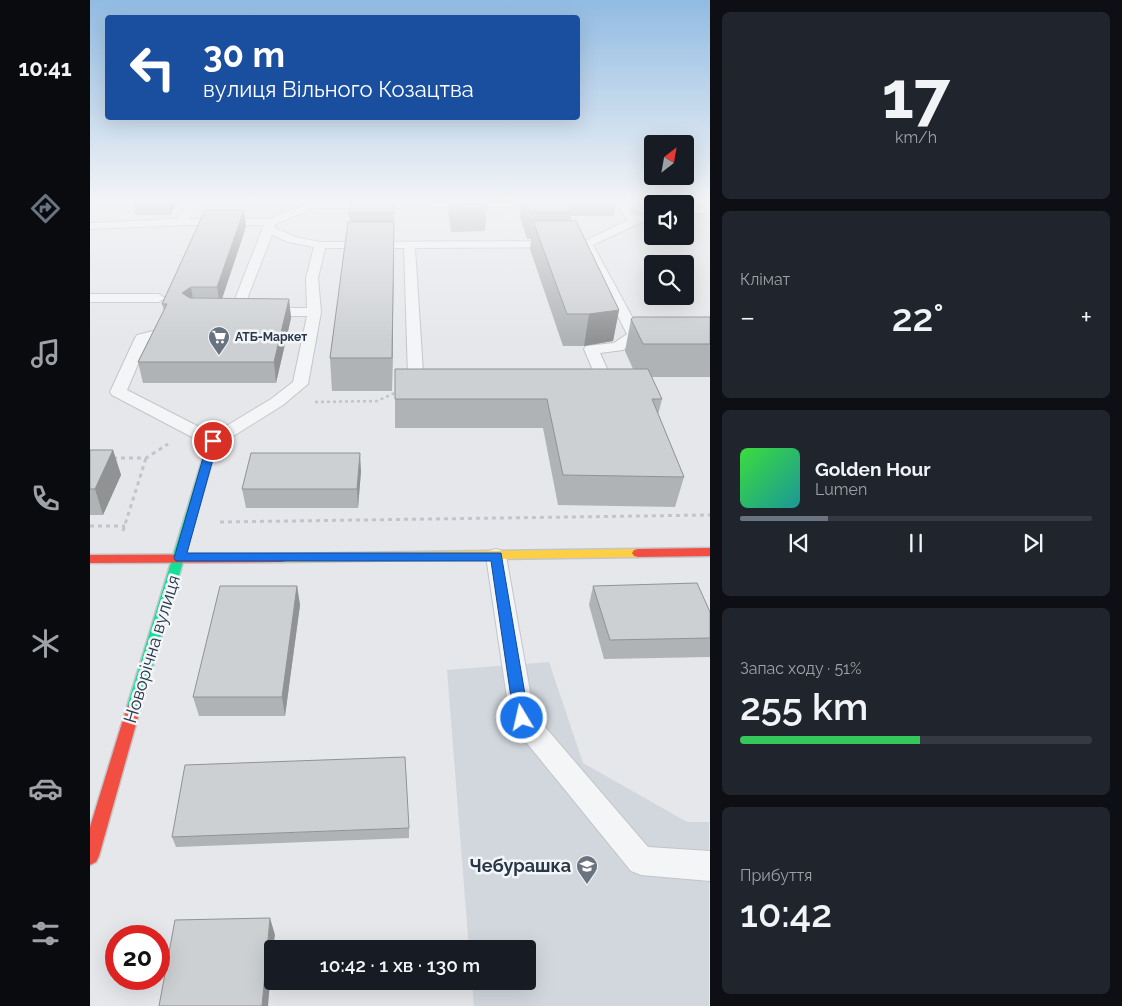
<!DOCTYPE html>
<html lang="uk">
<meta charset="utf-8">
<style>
:root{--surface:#171b24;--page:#20242c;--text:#f1f3f6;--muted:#9ea1a6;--line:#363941;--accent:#6a7480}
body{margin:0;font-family:Raleway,sans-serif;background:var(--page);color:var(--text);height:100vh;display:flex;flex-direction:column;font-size:19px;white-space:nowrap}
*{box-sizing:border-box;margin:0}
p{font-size:16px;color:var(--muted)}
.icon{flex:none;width:28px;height:28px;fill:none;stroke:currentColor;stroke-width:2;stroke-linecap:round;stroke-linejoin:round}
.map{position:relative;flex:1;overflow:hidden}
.sheet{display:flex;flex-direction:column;gap:12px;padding:12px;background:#0d0f14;width:412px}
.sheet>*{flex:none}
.banner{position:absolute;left:15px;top:15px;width:475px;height:105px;border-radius:5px;box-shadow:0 5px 20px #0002;background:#1a4fa0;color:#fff;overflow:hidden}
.needle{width:32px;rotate:31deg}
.buttons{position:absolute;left:554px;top:135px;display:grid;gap:10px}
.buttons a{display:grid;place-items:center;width:50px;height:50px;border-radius:5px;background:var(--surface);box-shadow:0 5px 20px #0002;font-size:25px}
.speed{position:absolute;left:15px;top:925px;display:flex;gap:10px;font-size:25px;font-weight:700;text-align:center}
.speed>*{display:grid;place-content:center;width:65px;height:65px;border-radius:50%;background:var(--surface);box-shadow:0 5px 20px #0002;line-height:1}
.speed .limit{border:8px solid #d22;background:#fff;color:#111}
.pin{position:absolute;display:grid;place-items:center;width:42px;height:42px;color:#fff;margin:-21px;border:2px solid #fff;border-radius:50%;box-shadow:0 1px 5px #0007}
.me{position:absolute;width:55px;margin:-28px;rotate:351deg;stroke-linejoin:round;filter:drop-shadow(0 0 4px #0008)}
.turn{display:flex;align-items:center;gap:18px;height:105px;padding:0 15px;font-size:22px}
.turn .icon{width:65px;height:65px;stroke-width:2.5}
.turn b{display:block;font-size:35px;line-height:42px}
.big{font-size:38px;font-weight:600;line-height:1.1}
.sheet .widget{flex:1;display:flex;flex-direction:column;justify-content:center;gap:8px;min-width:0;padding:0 18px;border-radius:8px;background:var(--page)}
.sheet .dial{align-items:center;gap:0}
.dial b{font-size:65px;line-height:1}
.song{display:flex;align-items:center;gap:15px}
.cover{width:60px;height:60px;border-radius:8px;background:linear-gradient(135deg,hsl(120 70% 55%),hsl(180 70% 35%))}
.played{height:5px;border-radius:2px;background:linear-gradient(90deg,var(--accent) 25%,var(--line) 25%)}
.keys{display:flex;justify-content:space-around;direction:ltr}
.heat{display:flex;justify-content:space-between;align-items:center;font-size:28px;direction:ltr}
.charge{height:8px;border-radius:4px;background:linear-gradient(90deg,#34c759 51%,var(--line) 0)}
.trip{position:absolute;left:174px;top:940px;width:272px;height:50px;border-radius:5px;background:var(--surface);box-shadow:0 5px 20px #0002;font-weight:600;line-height:50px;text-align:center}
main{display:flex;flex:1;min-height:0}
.dock{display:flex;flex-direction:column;width:90px;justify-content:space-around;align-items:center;background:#090b0e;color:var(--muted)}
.dock .icon{width:35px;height:35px}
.dock .selected{color:var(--accent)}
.dock b{font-size:22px;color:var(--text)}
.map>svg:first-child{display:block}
.built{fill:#d2d7de}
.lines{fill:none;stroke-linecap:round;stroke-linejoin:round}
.lane-casing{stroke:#c3c5c8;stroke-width:2}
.fast-casing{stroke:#c3c5c8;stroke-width:3}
.slow-casing{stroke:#c3c5c8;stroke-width:3}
.jam-casing{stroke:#c3c5c8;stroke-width:3}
.path-far1{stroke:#c2c6ca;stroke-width:2.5;stroke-dasharray:3 3;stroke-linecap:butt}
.path{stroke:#c2c6ca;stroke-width:3;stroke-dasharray:4 4;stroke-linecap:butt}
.lane{fill:#f4f5f7;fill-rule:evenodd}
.fast{fill:#16e098;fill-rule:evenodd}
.slow{fill:#ffcf43;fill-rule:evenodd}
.jam{fill:#f24e42;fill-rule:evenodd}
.wall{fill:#b0b3b5}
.shaded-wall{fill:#909294}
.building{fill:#cdd0d3;stroke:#909294}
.route{fill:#1a73e8;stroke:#114b97}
.labels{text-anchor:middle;stroke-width:5;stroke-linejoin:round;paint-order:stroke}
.far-poi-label{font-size:12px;font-weight:bold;fill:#283647;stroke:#f3f6f9;text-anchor:start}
.near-street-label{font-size:18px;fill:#283647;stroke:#f3f6f9}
.near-poi-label{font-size:18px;font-weight:bold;fill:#283647;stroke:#f3f6f9;text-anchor:end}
</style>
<main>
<nav class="dock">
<b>10:41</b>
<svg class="icon selected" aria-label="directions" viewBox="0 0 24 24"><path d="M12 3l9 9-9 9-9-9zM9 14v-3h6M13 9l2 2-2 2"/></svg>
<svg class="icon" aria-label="music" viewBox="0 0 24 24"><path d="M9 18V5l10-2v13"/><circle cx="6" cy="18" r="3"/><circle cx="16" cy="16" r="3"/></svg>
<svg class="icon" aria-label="phone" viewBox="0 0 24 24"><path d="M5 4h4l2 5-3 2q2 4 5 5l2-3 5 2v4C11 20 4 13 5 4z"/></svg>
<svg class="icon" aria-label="climate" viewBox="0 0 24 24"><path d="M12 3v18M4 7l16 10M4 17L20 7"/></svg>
<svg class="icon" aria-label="car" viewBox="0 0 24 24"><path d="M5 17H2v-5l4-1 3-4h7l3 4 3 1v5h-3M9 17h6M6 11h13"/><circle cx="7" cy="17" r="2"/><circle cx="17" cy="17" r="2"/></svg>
<svg class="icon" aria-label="filters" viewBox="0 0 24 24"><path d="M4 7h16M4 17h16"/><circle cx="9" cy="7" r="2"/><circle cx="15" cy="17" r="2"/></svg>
</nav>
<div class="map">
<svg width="620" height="1006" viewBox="0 0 620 1006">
<rect width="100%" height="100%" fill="#e5e7ea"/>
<!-- built -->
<path class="built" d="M459,662l34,101 104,59h22v184h-235l-2,-25h56v-32h-59l-22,-279z"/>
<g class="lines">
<!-- lane casing -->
<g class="lane-casing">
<path id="lane" d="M100,199h10l-11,20h80l49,-20h14l-3,3 176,-1 -1,-2h10l3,5 -5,3 -198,1 -39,16v4l20,9 25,5 265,-1 43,-21 -16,-21h10l14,17 16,-6v7l-59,28 49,90 -19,15 -23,3 12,27 -3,3h-24l-3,-3 3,-3 10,-2 -11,-26 2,-3 28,-3 13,-9 -44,-87 -168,1 8,124 15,2 3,3 -3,3 -5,2 -22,-3 -3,-3 -4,-128h-79l-7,30 3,34 -13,72 -25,21 -64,40h-12l-95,-50 -2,-3 25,-54 2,-3 16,-4 7,4 -2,3 -10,3 -21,49 86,44 58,-35 22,-17 14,-66h-42l-7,-4 7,-4h42l-1,-30 8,-31 -26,-5 -16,-7 -25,64 -6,4 -6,-4 29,-74h-82l-92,4v-6l88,-4z
M620,207v6l-25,1v-6z
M0,294h69l6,4 -6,4h-69z
M406,549l7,2 3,5 28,158 114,133 62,4v30l-69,-6 -10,-4 -118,-145 -3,-8 -24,-162 3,-5z"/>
</g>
<!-- fast casing -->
<g class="fast-casing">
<path id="fast" d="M123,438l5,3 -78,269 -2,4 -5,2 -5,-2 -2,-4 82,-269z"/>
</g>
<!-- slow casing -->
<g class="slow-casing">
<path id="slow" d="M548,549l4,1 2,3 -2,3 -4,1 -356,5 -4,-1 -2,-3 2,-3 4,-1z"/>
</g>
<!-- jam casing -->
<g class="jam-casing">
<path id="jam" d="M620,548v8l-72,1 -4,-1 -2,-3 2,-3 4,-1z
M192,554l4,1 2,3 -2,3 -4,1 -192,1v-8z
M43,704l5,2 2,4 -41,146 -3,6 -6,3v-38l36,-117 2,-4z"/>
</g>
<!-- path-far1 -->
<path class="path-far1" d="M225,402l62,-1 22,-10"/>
<!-- path -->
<path class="path" d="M23,458h33l22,-14
M130,522l490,-7
M0,526h35
M33,531l23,-73"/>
<!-- lane -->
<use href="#lane" class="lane"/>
<!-- fast -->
<use href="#fast" class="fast"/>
<!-- slow -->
<use href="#slow" class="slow"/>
<!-- jam -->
<use href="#jam" class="jam"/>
</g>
<!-- wall -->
<path class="wall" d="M42,199h47l-9,16h-35z
M304,199l-2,192h-60l-2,-33 20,-136 -1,-9z
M356,199h40l1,5 -2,27 -34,1 -3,-23v-10z
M431,199h96l-3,17h-43v5l48,89 -6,31 -29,5h-21l-33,-97 1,-10h-4l-7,-22z
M156,227l-24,71 67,1 2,19 -15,65h-133l-5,-21 26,-51 -2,-7z
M620,317v60h-59l11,22 -4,16 26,62 -9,30 -117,-2 -15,-77h-148v-59h238l-8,-18 6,-32z
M0,450h23l8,25 -18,40h-13z
M271,471l-3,37h-112l-4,-19z
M207,586l3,19 -15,111h-86l-6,-19z
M503,586l117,26v45l-106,2 -15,-54z
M319,828v10l-233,9 -4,-10z"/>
<!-- shaded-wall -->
<path class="shaded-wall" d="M77,199h12l-9,16z
M154,210l2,17 -26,78 -3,-18z
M304,222v28l-2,141v-33z
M101,287l3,18 -12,-12z
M199,299l2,19 -15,65 -2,-21z
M529,310l-6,31 -29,5 5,-32z
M23,450l8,25 -18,40 -8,-26z
M270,453l1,18 -3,37 -1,-19z
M207,586l3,19 -15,111 -3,-19z
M180,918l5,17 -2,14h-1v9l-4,48h-6z"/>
<!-- building -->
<path class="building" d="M261,199h43v14h-45z
M361,199h35l1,5 -35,1z
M435,199h41l6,13h-42z
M115,210h39l-27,77h-26l-9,6 8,5 99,1 -15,63h-136l29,-58h-5z
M443,221h43l43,89 -30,4h-22z
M258,222h46l-2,136h-62z
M544,317h76v27h-67l-12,-25z
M305,369h253l14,30h-10l32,78 -121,-2 -16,-76h-152z
M0,450h23l-18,39h-5z
M161,453h109l-3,36h-115z
M607,583l13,29v26l-100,2 -17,-54z
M130,586h77l-15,111h-89z
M315,757l4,71 -237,9 13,-72z
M180,918l-8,88h-103l16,-86z"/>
<!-- sky -->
<linearGradient id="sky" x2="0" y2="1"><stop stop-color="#91bbe2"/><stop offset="0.59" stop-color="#f3f4f6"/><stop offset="1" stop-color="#f3f4f6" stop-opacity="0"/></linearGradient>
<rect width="620" height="340" fill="url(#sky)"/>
<!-- route -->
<path class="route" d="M123,438l5,3 -31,112h314l28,165 -2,4 -5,2 -5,-2 -3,-4 -23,-157h-315l-2,-3 34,-117z"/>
<!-- icons -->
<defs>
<g id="supermarket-pin" transform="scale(1.125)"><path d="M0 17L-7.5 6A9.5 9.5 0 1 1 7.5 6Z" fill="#6a7480" stroke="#f3f6f9"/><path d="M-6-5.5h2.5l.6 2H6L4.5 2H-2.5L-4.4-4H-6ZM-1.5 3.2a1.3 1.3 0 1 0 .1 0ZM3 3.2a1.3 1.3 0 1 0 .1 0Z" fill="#fff"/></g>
<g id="school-pin" transform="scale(1.125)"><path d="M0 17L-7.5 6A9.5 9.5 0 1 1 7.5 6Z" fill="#6a7480" stroke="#f3f6f9"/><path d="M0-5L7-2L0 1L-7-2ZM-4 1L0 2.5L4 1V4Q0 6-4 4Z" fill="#fff"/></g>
</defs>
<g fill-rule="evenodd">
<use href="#supermarket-pin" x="129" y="337"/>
<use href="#school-pin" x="497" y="866"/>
</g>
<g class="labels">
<!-- far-poi labels -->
<g class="far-poi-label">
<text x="145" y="341">АТБ-Маркет</text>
</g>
<!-- near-street labels -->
<g class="near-street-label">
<text transform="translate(62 649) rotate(-73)" y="6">Новорічна вулиця</text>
</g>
<!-- near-poi labels -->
<g class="near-poi-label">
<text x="481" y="872">Чебурашка</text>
</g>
</g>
</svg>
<div class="buttons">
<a><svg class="needle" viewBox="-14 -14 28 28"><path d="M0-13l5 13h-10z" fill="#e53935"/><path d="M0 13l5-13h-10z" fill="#9ea1a6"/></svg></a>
<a><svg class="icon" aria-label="sound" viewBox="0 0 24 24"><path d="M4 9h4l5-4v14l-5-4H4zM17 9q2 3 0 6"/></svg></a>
<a><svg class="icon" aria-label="search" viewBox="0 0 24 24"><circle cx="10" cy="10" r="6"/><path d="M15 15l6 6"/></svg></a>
</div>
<div class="speed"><div class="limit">20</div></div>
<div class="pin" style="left:123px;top:441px;background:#d93025"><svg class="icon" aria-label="arrive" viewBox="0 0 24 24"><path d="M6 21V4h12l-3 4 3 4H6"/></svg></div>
<svg class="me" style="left:432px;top:718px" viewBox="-20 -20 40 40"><circle r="17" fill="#1a73e8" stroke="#fff" stroke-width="3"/><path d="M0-11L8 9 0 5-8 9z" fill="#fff"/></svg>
<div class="trip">10:42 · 1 хв · 130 m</div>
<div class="banner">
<div class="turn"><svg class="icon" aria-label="left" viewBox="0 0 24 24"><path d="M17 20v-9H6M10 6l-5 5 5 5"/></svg><div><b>30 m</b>вулиця Вільного Козацтва</div></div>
</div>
</div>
<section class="sheet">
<div class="widget dial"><b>17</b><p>km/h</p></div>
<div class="widget"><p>Клімат</p>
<div class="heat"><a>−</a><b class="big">22°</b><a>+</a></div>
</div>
<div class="widget">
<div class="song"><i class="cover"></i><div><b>Golden Hour</b><p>Lumen</p></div></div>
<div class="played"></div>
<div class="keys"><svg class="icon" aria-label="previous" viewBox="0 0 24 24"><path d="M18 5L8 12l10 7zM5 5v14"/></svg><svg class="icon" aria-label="pause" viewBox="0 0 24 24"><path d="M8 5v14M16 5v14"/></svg><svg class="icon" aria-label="next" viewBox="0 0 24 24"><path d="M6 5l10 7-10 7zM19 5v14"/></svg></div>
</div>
<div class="widget"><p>Запас ходу · 51%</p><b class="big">255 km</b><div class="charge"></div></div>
<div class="widget"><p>Прибуття</p><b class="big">10:42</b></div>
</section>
</main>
